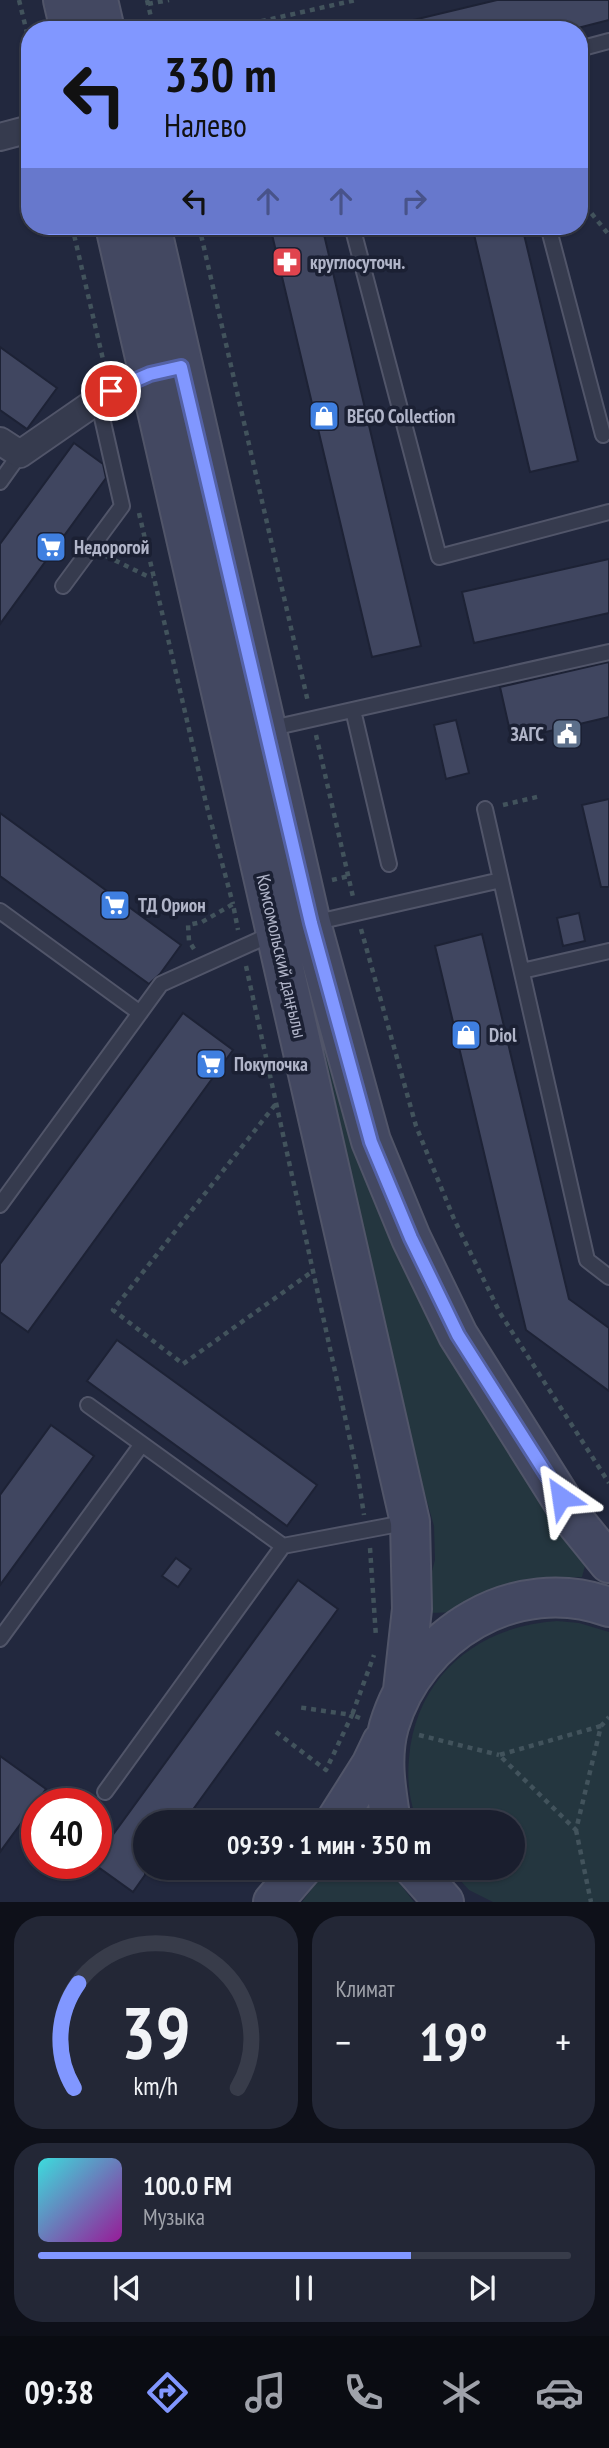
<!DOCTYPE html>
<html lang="ru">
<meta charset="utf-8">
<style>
:root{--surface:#1a1e2e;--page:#232736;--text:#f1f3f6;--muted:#9fa2aa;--line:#383c4a;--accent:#8197ff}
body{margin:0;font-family:"PT Sans Narrow",sans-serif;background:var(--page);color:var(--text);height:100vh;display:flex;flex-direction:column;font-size:26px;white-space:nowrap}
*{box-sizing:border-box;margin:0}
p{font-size:23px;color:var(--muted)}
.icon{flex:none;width:38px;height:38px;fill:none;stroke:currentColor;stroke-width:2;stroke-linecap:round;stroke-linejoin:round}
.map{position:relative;height:1902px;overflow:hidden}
.side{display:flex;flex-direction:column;gap:14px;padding:14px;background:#0e1019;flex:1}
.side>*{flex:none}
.top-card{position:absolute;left:21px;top:21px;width:567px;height:214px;border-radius:28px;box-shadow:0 2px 5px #0004,0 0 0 2px var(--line);background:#8197ff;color:#111;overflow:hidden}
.speed{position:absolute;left:21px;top:1788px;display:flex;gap:14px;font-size:35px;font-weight:700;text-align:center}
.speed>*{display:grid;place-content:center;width:91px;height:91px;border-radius:50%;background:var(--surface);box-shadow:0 2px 5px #0004,0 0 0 2px var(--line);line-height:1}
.speed .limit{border:10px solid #d22;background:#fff;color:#111}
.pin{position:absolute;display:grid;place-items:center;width:60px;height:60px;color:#fff;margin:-30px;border:4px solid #fff;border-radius:50%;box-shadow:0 2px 7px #0007}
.me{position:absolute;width:77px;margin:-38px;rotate:328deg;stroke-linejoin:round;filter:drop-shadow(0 0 5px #0008)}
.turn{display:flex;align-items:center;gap:24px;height:147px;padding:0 28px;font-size:32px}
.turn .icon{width:91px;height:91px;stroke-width:2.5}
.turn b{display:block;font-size:49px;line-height:60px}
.lanes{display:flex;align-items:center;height:66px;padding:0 28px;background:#0003;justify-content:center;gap:35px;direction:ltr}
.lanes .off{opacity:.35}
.big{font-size:52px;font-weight:800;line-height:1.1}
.side .widget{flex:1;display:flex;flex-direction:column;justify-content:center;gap:10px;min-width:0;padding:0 24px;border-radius:28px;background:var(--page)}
.side .dial{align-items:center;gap:0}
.dial svg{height:182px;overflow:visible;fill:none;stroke:var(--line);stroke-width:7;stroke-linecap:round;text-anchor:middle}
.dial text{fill:var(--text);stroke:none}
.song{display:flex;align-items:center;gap:21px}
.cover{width:84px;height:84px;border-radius:10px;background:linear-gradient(135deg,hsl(180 70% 55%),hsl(300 70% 35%))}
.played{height:7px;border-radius:4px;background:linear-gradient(90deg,var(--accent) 70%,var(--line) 70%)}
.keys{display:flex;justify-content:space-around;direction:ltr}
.heat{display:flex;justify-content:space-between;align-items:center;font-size:38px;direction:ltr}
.side .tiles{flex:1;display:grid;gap:14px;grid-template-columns:1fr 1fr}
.widget:last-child{grid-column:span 2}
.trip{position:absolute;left:133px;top:1810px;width:392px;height:70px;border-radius:35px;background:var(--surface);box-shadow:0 2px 5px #0004,0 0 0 2px var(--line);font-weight:800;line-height:70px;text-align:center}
.tab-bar{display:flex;height:112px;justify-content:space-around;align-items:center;background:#0a0c12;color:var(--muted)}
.tab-bar .icon{width:49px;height:49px}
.tab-bar .selected{color:var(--accent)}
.tab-bar b{font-size:32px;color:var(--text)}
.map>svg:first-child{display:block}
.green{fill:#24363f}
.building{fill:#404660;stroke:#1d2235;stroke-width:2}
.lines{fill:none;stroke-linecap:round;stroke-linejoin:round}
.lane-casing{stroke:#515569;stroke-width:18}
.street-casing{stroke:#515569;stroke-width:30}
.secondary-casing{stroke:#515569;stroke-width:42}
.path{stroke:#42535c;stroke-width:4.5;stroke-dasharray:5 5;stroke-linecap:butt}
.lane{stroke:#363b4e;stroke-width:14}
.street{stroke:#363b4e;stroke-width:26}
.secondary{stroke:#434861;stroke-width:38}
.route-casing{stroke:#5462a6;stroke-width:18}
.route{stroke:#8197ff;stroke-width:12}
.labels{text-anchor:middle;stroke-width:7;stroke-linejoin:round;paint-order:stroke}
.poi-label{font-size:19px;font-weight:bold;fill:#b1b5c9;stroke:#1b2033;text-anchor:start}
.street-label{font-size:19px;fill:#b1b5c9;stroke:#1b2033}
</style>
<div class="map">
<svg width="609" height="1902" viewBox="0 0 609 1902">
<rect width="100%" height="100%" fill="#22283e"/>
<!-- green -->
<path class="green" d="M286,905l55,182 247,468 -6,22 -64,4 -36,16 -25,15 -26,1 -6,-16 10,-37 -1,-34 -30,-105 -60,-275z
M557,1621l22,2 30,9v270h-116l-24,-12 -21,-23h65v-45h-95c-9,-20 -11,-43 -9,-64 7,-82 69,-132 148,-137z
M328,1867h62l4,9 20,26h-112z"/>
<!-- building -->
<path class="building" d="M497,0h112v20l-39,10h-164l-1,-8z
M270,226h52l99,420 -49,11z
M472,226h50l56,235 -48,11z
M0,347l57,41 -30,41 -27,-19z
M74,443l29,21 3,14 -106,146v-80z
M609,559v54l-135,30 -12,-51z
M609,662v55l-97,23 -12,-53z
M456,720l13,53 -23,6 -12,-54z
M609,799v88h-8l-19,-82z
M0,813l181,132 -21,29 -11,10 -149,-108z
M579,913l6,28 -22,5 -6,-28z
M482,934l87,365 40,29v63l-83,-61 -91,-384z
M183,1013l50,37 -205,282 -28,-20v-48z
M117,1340l200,145 -30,41 -200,-145z
M51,1425l43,31 -94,129v-90z
M176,1558l15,11 -13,18 -16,-11z
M298,1580l40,29 -154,213h-39v53l-12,17 -39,-28 2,-6z
M0,1756l46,33 -46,63z"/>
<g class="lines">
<!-- lane casing -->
<g class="lane-casing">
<path id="lane" d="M579,49l30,-8
M352,226l87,331 170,-45
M548,226l55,209
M0,482l20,-28
M63,586l59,-80 -24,-106
M353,710l36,154
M268,729l341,-77
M485,809l16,71
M0,911l140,102
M313,923l188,-43 86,380 22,17
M522,971l87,-20
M0,1205l161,-221 113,-51
M88,1405l195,141 -178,246
M283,1546l126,-24
M0,1639l142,-195"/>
</g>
<!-- street casing -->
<g class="street-casing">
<path id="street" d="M0,137l30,-8
M0,441l20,13 91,-63 39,-16"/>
</g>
<!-- secondary casing -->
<g class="secondary-casing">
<path id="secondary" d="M63,0l7,30
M98,0l7,30
M115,226l295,1296 2,87 -9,81
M151,226l160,697 60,218 40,97 47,97 117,186 34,42
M335,1822l36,-57 11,-23
M391,1822c-5,-32 -11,-64 -2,-96 27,-92 127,-153 220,-119
M413,1867l31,35
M273,1902l30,-35"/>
</g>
<!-- path -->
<path class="path" d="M19,0l11,45
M147,0l7,30
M148,4l21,-4
M137,30l16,-5
M222,30l134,-30
M579,198l30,37
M72,226l33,142
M199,226l109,476
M139,513l67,290 27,101
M106,556l41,20h6
M316,735l37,162
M503,805l38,-9
M332,880l17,-4
M361,929l55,197 38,93 46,94 109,170
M194,949l-5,-8 -1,-16 14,-3 31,-18 5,26
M246,966l112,510 6,39
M275,1105l-162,205 70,54 130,-93
M370,1548l6,89
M360,1718l-8,-3 22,-60
M601,1726l-102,29 77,75 25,-104 8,-9
M276,1732l50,38 26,-55 -55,-8
M419,1735l80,20
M576,1830l15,72"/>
<!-- lane -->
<use href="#lane" class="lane"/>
<!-- street -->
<use href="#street" class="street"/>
<!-- secondary -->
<use href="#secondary" class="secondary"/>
</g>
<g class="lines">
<!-- route casing -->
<g class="route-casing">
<path id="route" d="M111,391l39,-17 31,-7 130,556 60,219 40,96 47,97 103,162"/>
</g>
<!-- route -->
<use href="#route" class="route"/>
</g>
<!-- icons -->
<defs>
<g id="pharmacy-square" transform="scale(1.575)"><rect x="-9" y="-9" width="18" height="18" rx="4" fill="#e0444e" stroke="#1b2033"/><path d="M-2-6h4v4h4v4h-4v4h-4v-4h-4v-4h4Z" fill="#fff"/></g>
<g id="shop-square" transform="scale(1.575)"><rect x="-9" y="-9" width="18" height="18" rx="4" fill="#3f7fe0" stroke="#1b2033"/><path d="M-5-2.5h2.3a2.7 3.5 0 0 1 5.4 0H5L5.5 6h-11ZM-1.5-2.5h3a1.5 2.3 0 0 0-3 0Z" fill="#fff"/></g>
<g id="supermarket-square" transform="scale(1.575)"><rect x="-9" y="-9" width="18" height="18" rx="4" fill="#3f7fe0" stroke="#1b2033"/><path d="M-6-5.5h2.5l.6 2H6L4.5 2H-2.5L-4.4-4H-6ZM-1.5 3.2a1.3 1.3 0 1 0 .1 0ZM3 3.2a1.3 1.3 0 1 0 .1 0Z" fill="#fff"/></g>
<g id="civic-square" transform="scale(1.575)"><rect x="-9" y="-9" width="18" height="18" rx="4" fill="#5c6f8a" stroke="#1b2033"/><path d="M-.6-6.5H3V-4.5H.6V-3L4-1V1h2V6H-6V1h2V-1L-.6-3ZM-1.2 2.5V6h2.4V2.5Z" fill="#fff"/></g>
</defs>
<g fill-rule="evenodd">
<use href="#pharmacy-square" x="287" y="262"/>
<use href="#shop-square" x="324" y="416"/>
<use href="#supermarket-square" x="51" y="547"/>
<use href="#civic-square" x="567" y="734"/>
<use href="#supermarket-square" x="115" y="905"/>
<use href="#shop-square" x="466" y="1035"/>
<use href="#supermarket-square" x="211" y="1064"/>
</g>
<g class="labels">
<!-- poi labels -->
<g class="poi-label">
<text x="310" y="269">круглосуточн.</text>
<text x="347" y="423">BEGO Collection</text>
<text x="74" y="554">Недорогой</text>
<text x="544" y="741" text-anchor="end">ЗАГС</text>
<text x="138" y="912">ТД Орион</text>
<text x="489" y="1042">Diol</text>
<text x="234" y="1071">Покупочка</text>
</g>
<!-- street labels -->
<g class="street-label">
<text transform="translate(282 956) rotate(77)" y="7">Комсомольский даңғылы</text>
</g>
</g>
</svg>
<div class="speed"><div class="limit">40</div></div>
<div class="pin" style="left:111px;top:391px;background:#d93025"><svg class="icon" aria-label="arrive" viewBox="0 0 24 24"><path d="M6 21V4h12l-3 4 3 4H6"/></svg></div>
<svg class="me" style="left:561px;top:1497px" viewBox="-20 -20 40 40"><path d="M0-17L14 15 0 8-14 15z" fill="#8197ff" stroke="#fff" stroke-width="4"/></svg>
<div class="trip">09:39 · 1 мин · 350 m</div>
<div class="top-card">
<div class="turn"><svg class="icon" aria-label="left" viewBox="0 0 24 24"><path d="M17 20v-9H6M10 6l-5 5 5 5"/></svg><div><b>330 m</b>Налево</div></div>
<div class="lanes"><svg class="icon" aria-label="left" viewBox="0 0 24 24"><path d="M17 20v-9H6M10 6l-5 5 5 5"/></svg><svg class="icon off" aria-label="ahead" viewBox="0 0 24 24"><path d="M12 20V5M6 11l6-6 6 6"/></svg><svg class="icon off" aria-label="ahead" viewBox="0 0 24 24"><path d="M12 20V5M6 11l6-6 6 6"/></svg><svg class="icon off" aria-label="right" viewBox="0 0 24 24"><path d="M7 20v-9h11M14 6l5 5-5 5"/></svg></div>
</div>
</div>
<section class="side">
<div class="tiles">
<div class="widget dial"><svg viewBox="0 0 100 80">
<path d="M14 69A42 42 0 1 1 86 69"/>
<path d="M14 69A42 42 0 0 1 16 23" stroke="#8197ff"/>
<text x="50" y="56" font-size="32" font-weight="700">39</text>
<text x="50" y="72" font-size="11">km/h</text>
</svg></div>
<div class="widget"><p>Климат</p>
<div class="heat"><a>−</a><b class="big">19°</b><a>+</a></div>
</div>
<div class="widget">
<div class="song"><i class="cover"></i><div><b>100.0 FM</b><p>Музыка</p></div></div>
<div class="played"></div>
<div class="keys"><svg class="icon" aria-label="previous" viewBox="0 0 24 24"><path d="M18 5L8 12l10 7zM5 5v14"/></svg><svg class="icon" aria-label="pause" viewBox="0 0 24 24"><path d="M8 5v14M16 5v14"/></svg><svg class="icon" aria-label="next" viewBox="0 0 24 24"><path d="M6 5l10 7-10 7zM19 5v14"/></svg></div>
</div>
</div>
</section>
<nav class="tab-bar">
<b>09:38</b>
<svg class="icon selected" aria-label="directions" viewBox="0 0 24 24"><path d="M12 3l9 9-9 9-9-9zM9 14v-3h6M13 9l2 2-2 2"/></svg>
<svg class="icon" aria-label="music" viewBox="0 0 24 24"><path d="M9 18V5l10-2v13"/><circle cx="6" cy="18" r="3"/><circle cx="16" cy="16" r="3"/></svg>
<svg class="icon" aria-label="phone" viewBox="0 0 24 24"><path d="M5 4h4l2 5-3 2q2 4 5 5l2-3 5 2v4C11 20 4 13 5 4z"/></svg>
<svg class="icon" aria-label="climate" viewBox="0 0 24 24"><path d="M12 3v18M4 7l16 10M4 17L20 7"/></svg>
<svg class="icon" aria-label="car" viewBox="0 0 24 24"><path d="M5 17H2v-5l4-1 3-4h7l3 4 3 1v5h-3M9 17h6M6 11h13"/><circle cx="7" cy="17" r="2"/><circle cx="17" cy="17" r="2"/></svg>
</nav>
